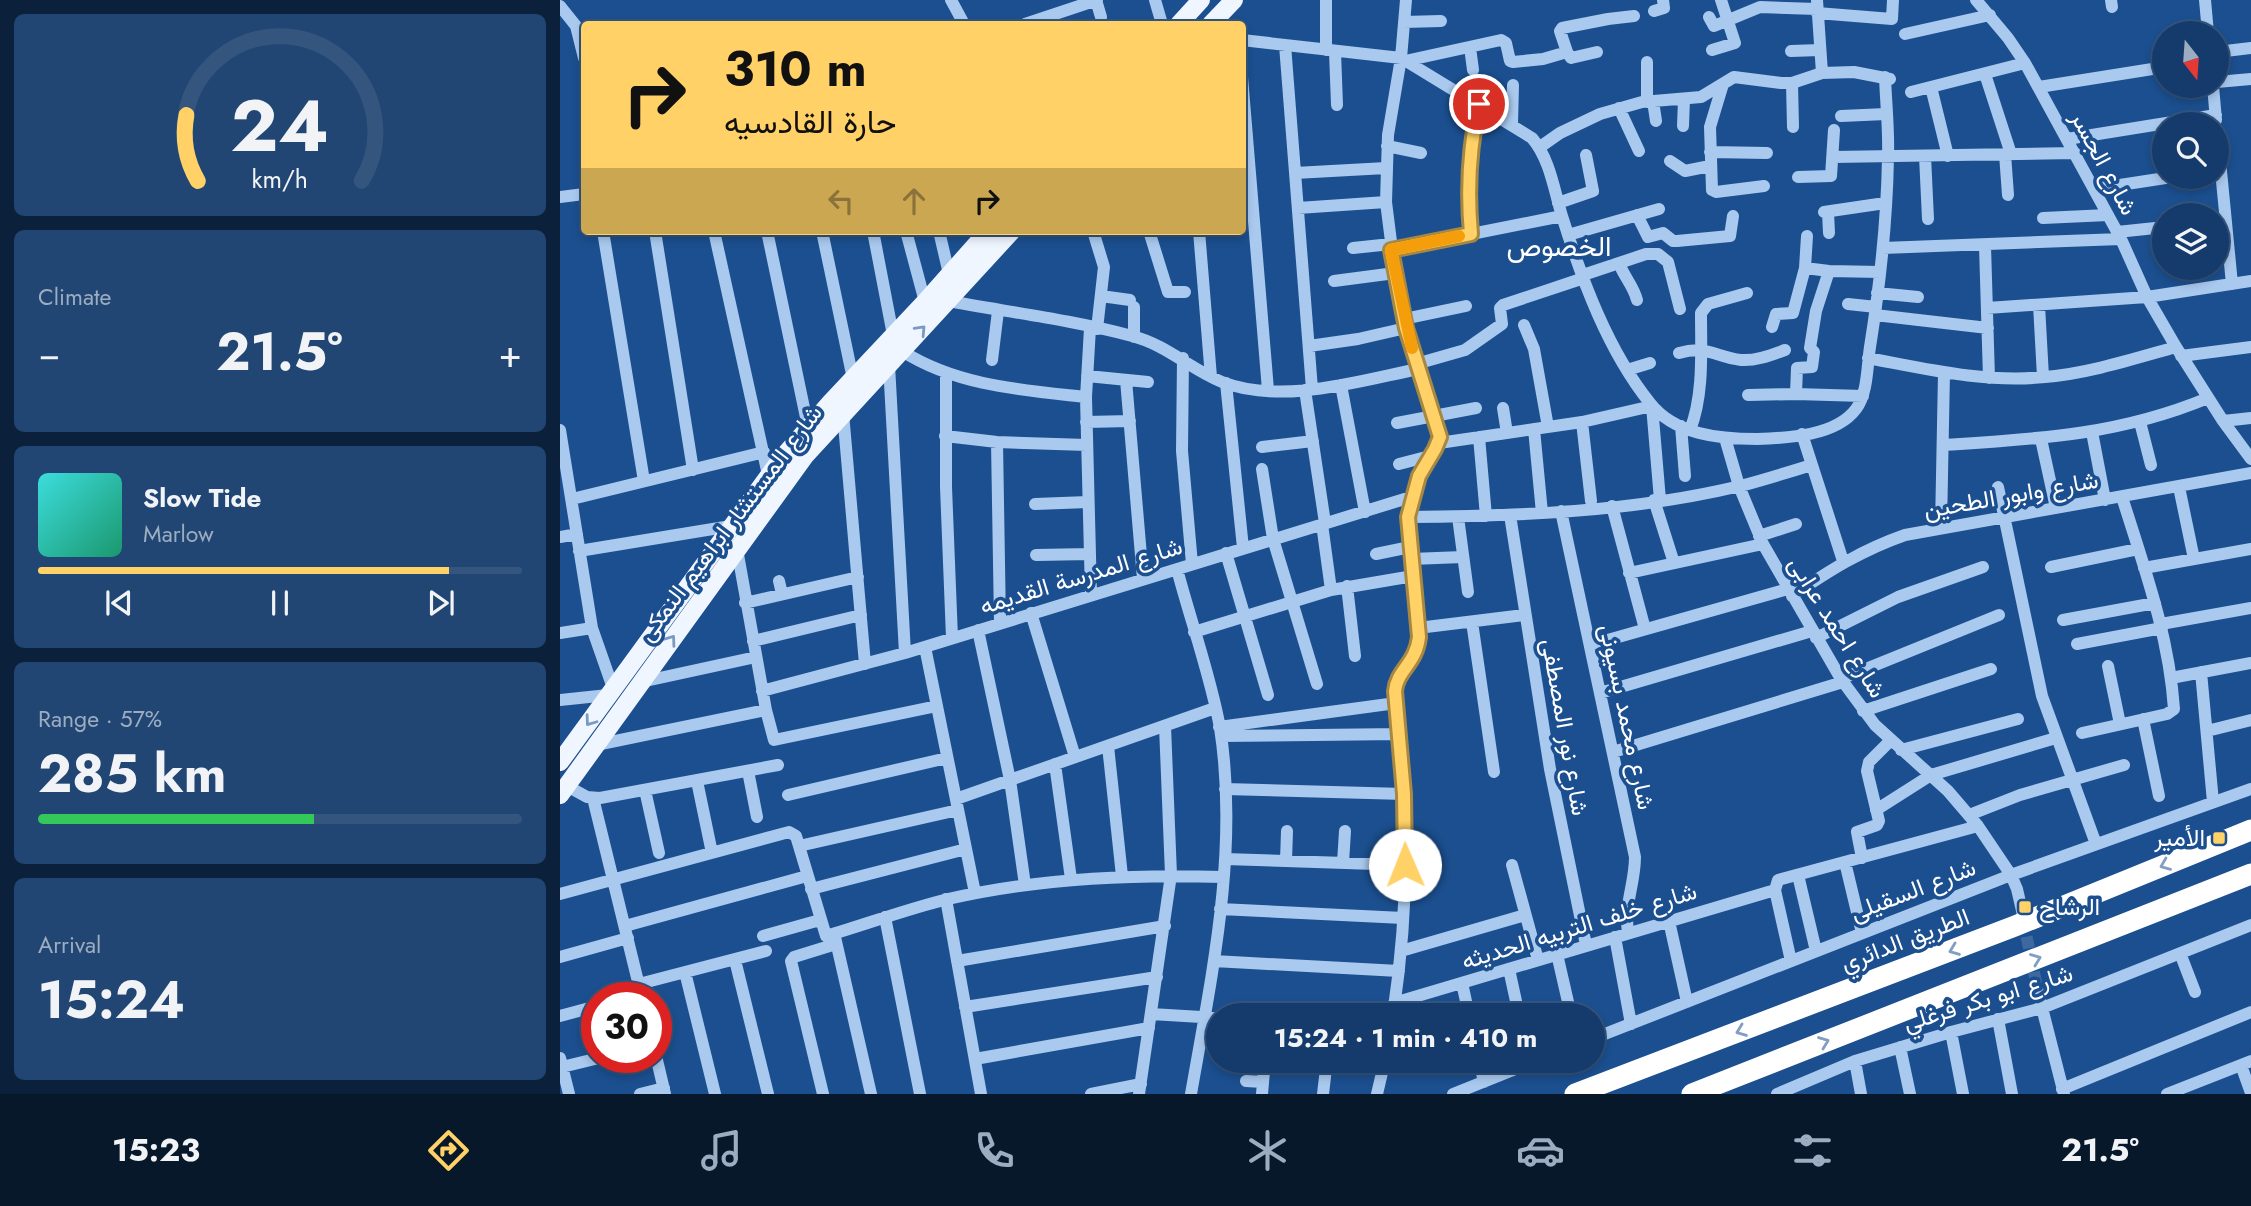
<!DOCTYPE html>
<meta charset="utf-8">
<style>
:root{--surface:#143b6b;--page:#214673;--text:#f1f3f6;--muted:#9dadc1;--line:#33557e;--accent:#ffd166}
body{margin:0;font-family:Jost,Vazirmatn,sans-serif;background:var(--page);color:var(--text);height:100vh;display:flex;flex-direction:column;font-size:26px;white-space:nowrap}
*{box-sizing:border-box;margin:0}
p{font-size:23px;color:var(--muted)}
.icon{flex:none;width:38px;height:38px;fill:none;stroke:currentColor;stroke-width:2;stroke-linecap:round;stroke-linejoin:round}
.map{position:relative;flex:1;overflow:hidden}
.panel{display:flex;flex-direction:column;gap:14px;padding:14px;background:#0b203b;width:560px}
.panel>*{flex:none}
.hud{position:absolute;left:21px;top:21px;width:665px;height:214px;border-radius:7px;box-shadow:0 4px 10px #0003,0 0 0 2px var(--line);background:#ffd166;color:#111;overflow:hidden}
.needle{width:46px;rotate:163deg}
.tools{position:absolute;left:1592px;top:21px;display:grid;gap:14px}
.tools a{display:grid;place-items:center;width:77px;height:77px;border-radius:50%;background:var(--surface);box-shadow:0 4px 10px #0003,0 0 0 2px var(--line);font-size:35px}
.speed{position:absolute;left:21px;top:982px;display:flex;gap:14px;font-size:35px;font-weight:700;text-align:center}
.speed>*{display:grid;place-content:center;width:91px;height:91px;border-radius:50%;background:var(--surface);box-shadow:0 4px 10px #0003,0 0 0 2px var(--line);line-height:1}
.speed .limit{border:10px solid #d22;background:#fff;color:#111}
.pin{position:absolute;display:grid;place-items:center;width:60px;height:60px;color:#fff;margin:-30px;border:4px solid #fff;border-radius:50%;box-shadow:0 2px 7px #0007}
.me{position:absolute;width:77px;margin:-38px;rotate:359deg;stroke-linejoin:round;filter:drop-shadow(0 0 5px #0008)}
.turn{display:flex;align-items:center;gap:24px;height:147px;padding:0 28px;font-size:32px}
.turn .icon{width:91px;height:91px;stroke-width:2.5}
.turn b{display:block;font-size:49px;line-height:60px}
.lanes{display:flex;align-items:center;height:66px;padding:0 28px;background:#0003;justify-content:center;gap:35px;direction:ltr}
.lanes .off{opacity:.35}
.big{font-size:52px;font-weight:700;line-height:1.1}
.panel .card{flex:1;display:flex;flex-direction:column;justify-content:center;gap:10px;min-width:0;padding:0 24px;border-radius:10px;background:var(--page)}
.panel .dial{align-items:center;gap:0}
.dial svg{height:182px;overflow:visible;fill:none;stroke:var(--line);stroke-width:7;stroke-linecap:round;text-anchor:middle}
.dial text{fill:var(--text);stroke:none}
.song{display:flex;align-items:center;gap:21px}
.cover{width:84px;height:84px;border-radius:10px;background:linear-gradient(135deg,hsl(180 70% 55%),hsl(160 70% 35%))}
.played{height:7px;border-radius:4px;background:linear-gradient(90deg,var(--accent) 85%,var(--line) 85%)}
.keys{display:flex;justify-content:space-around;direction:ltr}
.heat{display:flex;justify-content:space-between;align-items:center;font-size:38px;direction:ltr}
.charge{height:10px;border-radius:5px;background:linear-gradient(90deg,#34c759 57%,var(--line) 0)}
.trip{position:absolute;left:646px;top:1003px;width:399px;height:70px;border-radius:35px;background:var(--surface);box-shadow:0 4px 10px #0003,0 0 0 2px var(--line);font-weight:700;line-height:70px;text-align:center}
.menu{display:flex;height:112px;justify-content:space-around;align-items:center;background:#08182b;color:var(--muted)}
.menu .icon{width:49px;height:49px}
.menu .selected{color:var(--accent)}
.menu b{font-size:32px;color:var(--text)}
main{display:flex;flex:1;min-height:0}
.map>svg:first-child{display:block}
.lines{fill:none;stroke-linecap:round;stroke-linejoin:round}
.minor-tunnel{stroke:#3d69a0;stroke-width:12;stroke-dasharray:12 6;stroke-linecap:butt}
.minor{stroke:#a9c9ee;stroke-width:12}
.major{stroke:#f0f6ff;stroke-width:18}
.highway{stroke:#fff;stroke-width:21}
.oneway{stroke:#7b9ac1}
.oneway2{stroke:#829ec1}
.route-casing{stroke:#a68842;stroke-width:18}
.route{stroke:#ffd166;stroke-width:12}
.slow{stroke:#f59e0b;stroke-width:12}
.poi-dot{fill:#ffd166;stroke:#1b4f8f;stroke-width:2.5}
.labels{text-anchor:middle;stroke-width:7;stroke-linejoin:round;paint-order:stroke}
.street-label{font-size:24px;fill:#fff;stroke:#1b4f8f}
.poi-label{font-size:24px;fill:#fff;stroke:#1b4f8f;text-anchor:end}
.quarter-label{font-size:28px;fill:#fff;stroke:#1b4f8f}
</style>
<main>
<section class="panel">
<div class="card dial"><svg viewBox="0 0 100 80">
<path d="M14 69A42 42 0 1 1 86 69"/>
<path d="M14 69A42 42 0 0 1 9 40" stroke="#ffd166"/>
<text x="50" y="56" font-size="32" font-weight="700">24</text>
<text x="50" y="72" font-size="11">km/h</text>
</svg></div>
<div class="card"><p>Climate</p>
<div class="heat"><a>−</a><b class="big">21.5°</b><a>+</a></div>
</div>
<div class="card">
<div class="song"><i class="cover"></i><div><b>Slow Tide</b><p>Marlow</p></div></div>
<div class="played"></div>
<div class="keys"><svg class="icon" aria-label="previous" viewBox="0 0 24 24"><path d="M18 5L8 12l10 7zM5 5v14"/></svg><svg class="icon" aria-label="pause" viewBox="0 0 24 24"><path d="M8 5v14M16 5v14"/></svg><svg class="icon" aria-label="next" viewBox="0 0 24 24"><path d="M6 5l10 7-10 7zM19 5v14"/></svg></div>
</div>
<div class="card"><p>Range · 57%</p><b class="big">285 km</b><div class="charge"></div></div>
<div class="card"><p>Arrival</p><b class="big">15:24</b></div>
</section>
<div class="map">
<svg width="1691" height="1094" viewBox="0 0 1691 1094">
<rect width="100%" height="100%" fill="#1b4f8f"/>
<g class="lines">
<!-- minor-tunnel -->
<path class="minor-tunnel" d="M1463,919l15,73"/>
<!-- minor -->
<path class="minor" d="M391,0l13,24
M536,0l5,17
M595,0l7,24
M766,0v50
M1257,0l5,73
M1416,0l32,38 17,25 96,176 26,58 29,50 47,74 28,38
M1551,0l1,7
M1645,0l3,33
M0,6l16,20 8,32
M1094,11l10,-3 -1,-8
M1257,13l75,6 1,-19
M1149,17l5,9 46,-19 57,2
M844,22l37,-1
M465,24l72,-24
M1345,34l85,-19
M682,40l159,18 131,80c18,21 22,52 30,78 20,64 46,135 88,187 25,32 70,36 107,36 31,-1 79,-3 99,-30 12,-16 11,-43 14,-62 10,-63 17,-127 18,-190 1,-27 -2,-53 -3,-80
M725,45l27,344
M910,47l3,23
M1152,50l23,-7 -14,-43
M1231,51l29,-1
M775,52l2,53
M1007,52l-7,-21 2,-3 46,-9 26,-3
M1657,52l34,-4
M845,61l96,-21 5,3 4,18 3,1 30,-3 24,-7 4,6 26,-6
M1087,62v40
M1425,74l26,80
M682,77l26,313
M1657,82l34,-3
M1232,83l1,44
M1163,84l-13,43 2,63 4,2 48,-6
M1653,86l3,34
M1371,87l17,69
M1479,87l126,-20
M1351,92l114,-29
M1093,101l3,20
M1059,108l20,43
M1281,116l45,-2
M952,124l1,-39
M1123,126l1,-27
M1657,130l15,154
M1507,139l149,-24
M827,146l34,7
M980,147l20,-14 40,-19 42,-12 59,-5 33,-20 47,6h11l30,-10 32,-1 36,7
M1150,152l57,1
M1445,154l3,41
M1365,156l3,63
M1273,157l242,-4
M1110,161l15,10 25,-5
M735,173l91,-5
M1238,177l33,-1 3,-46
M1534,189l78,-12
M0,197l24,-3
M998,203l35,-12 -7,-36
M738,208l88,-6
M1264,212l61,-9
M1268,212l1,21
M1077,215l11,22 15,-4 10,8h4l53,-5 3,-20
M1483,218l65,-3
M43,231l41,250
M95,231l38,239
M154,231l54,244
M207,231l41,196
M262,231l31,148
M313,231l20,104
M346,231l19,71
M379,231l10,43
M533,231l11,36 -7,62
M589,231l19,61h17
M639,231l12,146
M1557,232l48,-5
M911,234c-3,-45 -2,-86 8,-130
M1008,235l91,-26
M1425,246l4,132
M793,248l38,-4
M1323,248l238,-9
M831,250l171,-34
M1059,263c5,14 14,22 18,37
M1245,268l24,3 51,1
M1023,275l63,-21h12l10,8 12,47
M774,281l61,-8
M1317,293l41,4
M541,296l29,4
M388,301c60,11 125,19 184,35 35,9 58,33 90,46 59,23 137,-1 196,-13
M1288,304l28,3
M1479,305l4,72
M574,307v30
M1427,308l160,-11 104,-16
M1315,315l113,13
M844,319l62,-13
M964,325l10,24 14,78
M1212,327l4,-13 17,-1 12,-45 2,-32
M530,328l-4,69 5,198
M749,346l49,-7 48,-11
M342,351c55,35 120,39 184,46
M1119,353c29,-8 36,4 62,7 15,1 30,-5 44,-10
M1621,356l70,-9
M623,358l-1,93 10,113
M1308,358c59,11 117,25 177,19 45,-4 88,-18 131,-30
M432,360l6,-49
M856,364l49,-14 37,-26 -2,-16 3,-3 81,-27
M329,365l16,288
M1067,370l23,-7
M386,374v113l6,151
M527,376l61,6
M566,380l17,199
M666,383l17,165
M781,385l24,127
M745,390l20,133
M1236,394l1,-26 15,-1 2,-15 -4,-4 6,-37 13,-40
M1188,395l48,-1 67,2
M943,408l4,25
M283,413l22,251
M1663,421l28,-3
M526,422l44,-1
M1022,422l9,79
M1580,422l11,43
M837,423l79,-15
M1121,426l4,50
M974,429l8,84
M0,430l32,198 21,60
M1130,430c14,-35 11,-79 11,-117l7,-9 39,-11
M1532,432l13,68
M1242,434l41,127
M385,436l52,6 90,3
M919,437l7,79
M1165,438l14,48 24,58 78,135 34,46 73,66 30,35 33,49 6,14 6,26
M1481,439l15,69
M437,442l3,181
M879,443l143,-21 70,-16 8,94
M1383,445c95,-6 176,-10 265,-47
M702,447l51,-6
M839,464l31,-8
M702,469l11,70 44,145
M1438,487l44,209 54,148
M1619,487l15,72
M12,499l192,-47
M1094,500l20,63
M475,504l53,-2
M1052,506l33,123
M1001,511l74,346c0,27 -11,46 -7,76
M950,515l40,254 36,176
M848,517c110,-1 224,-5 332,-31 24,-6 48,-14 72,-21
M898,517l10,75
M762,524l9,66
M1381,527l3,-154
M1199,536l37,-12
M0,537l17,-3
M177,549l29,161 8,30 163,-34
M19,551l152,-25
M666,553l42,142
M816,554l34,-7
M476,555l54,-1
M851,559l52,-2
M1491,567l87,-18
M1584,568l107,-19
M617,569c13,50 34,108 43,159 19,122 -8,246 -29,366
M1069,573l134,-29
M219,581l3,13
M787,586l8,70
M1232,596c38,-26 70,-46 113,-61l346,-62
M185,603l113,-26
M471,613l44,144
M1503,620l92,-17
M912,622l22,150
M1601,624l90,-16
M858,628l106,-13
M418,630l32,150 15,105
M634,632l137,-42 82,-14
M0,633l32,-5
M1256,638l82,-41 85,-30
M193,641l108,-26
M1517,644l85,-16
M1030,645l198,-56
M365,647l50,246
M1548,666l12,58
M1641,672l12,130
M1611,678l80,-15
M1281,679l158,-64
M81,682l115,-25
M202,691l143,-38 506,-156
M1040,693l212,-62
M0,700l48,-5
M1303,711l128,-42
M1583,719l16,77
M659,727l177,-24
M1647,731l44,-11
M1522,733l85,-19 7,-5c-5,-74 -30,-142 -52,-212
M661,736l179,-2
M36,745l170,-35
M548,746l14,130
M1341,750l117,-31
M1053,752l230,-70
M495,764l16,115
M188,771l9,46
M137,781l15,72
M7,786l20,11 13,1 178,-33
M665,789l179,5
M85,790l14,63
M228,795l159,-37
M33,798l49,200
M396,799l259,-91
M1316,810l55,-35 125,-37
M1409,815l51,-20 104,-30
M239,846l159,-36
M1302,858l-5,-26 20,-7 2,-4 -12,-50 2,-9 21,-21
M665,859l180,6
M726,861l1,-30
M1285,862l17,71
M783,863l2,-32
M952,865l26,95
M1238,875l18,76
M251,889l155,-40
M0,894l229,-62 7,4 30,100c41,-12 81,-27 122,-37 91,-21 183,-25 275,-22
M386,899l35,195
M660,909l183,9
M325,917l35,177
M1109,921l18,81
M65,926l182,-50
M203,936l57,-16
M275,937l36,157
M1055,937l16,87
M841,951l124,-36
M1620,953l15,39
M997,954l14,61
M0,957l68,-19
M175,960l33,134
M397,961l208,-35
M654,961l185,10
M1231,961l-16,-71 3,-10 200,-54
M949,969l10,46
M125,972l30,122
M902,983l7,32
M79,984l127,-33
M1478,992l26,102
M834,1003l381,-113
M405,1007l192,-30
M591,1014l67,4
M833,1015c11,-73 15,-147 11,-221 -1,-35 -7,-69 -9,-103 2,-21 21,-27 24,-54l-11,-120 3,-20 8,-21 20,-33 1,-6 -34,-109 -11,-55 -9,-71 2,-67 13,-77 5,-58
M0,1016l37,-10
M1438,1019l14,75
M1391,1032l12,62
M1032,1039l419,-164 240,-86
M1340,1047l10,47
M96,1056l9,38
M0,1058l9,36
M415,1059l174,-31
M919,1060l5,22
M1295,1061l6,33
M1681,1065l10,28
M2,1067l41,-10
M686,1081l17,1
M1502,1089l189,-77
M80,1094l24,-6
M263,1094l-32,-133 3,-4 42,-13
M531,1094l50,-10
M579,1094l32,-219 -6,-149
M702,1094l3,-34
M763,1094l4,-34
M817,1094l8,-34
M893,1094l85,-34
M1217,1094l78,-33 96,-29 91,-24 209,-83
M1607,1094l84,-33"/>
<!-- major -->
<path class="major" d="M619,24l22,-24
M651,24l23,-24
M0,762l221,-303 49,-56 95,-101 63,-71
M0,795l245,-339 207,-225"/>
<!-- highway -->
<path class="highway" d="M1015,1094l440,-168 236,-96
M1132,1094l559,-220"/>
</g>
<!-- one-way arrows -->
<defs><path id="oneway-chevron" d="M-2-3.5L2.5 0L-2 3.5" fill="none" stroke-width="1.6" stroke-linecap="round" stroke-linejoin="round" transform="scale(1.75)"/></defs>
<g class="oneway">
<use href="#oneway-chevron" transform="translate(361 330) rotate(-47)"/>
<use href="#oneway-chevron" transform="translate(111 640) rotate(-54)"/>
<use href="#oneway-chevron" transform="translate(30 721) rotate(126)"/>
</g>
<g class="oneway2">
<use href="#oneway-chevron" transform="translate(1605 865) rotate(158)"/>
<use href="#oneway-chevron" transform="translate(1394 950) rotate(159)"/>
<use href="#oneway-chevron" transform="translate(1476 959) rotate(-21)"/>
<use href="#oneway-chevron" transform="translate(1181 1031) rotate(159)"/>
<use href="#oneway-chevron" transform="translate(1264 1042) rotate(-21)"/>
</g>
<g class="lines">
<!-- route casing -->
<g class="route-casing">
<path id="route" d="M845,865l-1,-71 -9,-103c2,-21 21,-27 24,-54l-11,-120 11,-41 16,-27 5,-12 -34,-109 -15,-78 80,-16c-4,-44 -2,-86 8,-130"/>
</g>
<!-- route -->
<use href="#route" class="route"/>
<!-- slow -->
<path class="slow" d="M852,348l-21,-98 68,-14"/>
</g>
<!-- markers -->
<g class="poi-dot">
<rect x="1652" y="831" width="14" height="14" rx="3.5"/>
<rect x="1458" y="900" width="14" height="14" rx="3.5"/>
</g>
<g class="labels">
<!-- street labels -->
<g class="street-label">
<text transform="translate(1544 163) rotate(62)" y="8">شارع الجسر</text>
<text transform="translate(1451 495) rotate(-10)" y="8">شارع وابور الطحين</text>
<text transform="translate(170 523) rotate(-53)" y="8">شارع المستشار ابراهيم النمكى</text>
<text transform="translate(521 576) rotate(-17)" y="8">شارع المدرسة القديمه</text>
<text transform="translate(1277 627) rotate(58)" y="8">شارع احمد عرابى</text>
<text transform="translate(1067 717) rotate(78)" y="8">شارع محمد بسيونى</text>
<text transform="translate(1005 727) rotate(80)" y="8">شارع نور المصطفى</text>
<text transform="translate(1353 890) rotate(-21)" y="8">شارع السقيلى</text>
<text transform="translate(1019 926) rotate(-17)" y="8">شارع خلف التربيه الحديثه</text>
<text transform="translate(1345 940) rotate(-21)" y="8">الطريق الدائري</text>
<text transform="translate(1428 998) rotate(-17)" y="8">شارع ابو بكر فرغلي</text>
</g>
<!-- poi labels -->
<g class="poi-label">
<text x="1645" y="846">الأمير</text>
<text x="1479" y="915" text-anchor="start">الرشاح</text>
</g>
<!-- quarter labels -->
<g class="quarter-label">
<text x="999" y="256">الخصوص</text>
</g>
</g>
</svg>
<div class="tools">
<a><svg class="needle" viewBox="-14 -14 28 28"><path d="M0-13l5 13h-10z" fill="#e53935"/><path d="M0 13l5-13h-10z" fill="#9dadc1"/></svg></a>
<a><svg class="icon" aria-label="search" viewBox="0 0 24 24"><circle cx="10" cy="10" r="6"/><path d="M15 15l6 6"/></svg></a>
<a><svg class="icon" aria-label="layers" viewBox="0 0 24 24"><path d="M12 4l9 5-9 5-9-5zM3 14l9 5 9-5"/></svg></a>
</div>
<div class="speed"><div class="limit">30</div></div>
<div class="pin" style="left:919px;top:104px;background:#d93025"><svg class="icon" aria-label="arrive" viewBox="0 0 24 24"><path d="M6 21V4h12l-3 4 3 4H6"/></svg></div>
<svg class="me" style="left:845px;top:865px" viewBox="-20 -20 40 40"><circle r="19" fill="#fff"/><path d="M0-13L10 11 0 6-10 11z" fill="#ffd166"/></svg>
<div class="trip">15:24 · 1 min · 410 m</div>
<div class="hud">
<div class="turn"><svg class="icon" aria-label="right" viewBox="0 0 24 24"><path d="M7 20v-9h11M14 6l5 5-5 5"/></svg><div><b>310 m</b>حارة القادسيه</div></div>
<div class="lanes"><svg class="icon off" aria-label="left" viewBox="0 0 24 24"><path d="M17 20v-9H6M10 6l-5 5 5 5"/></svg><svg class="icon off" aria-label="ahead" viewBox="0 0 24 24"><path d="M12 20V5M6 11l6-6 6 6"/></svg><svg class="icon" aria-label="right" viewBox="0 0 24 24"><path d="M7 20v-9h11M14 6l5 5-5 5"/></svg></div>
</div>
</div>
</main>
<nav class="menu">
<b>15:23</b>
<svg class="icon selected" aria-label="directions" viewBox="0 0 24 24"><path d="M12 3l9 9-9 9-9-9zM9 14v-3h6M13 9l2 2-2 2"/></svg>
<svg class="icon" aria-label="music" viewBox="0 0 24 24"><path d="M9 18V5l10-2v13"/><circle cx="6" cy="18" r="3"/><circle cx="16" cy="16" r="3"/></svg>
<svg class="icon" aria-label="phone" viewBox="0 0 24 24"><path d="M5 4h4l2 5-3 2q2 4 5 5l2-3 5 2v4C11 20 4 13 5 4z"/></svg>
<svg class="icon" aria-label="climate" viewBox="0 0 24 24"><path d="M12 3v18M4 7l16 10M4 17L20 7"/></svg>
<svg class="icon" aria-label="car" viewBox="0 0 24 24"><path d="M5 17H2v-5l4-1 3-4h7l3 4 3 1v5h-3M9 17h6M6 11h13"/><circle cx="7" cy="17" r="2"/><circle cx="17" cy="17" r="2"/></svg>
<svg class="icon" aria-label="filters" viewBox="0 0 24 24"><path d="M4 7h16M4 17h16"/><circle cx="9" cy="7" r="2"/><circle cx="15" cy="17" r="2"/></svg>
<b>21.5°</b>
</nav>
